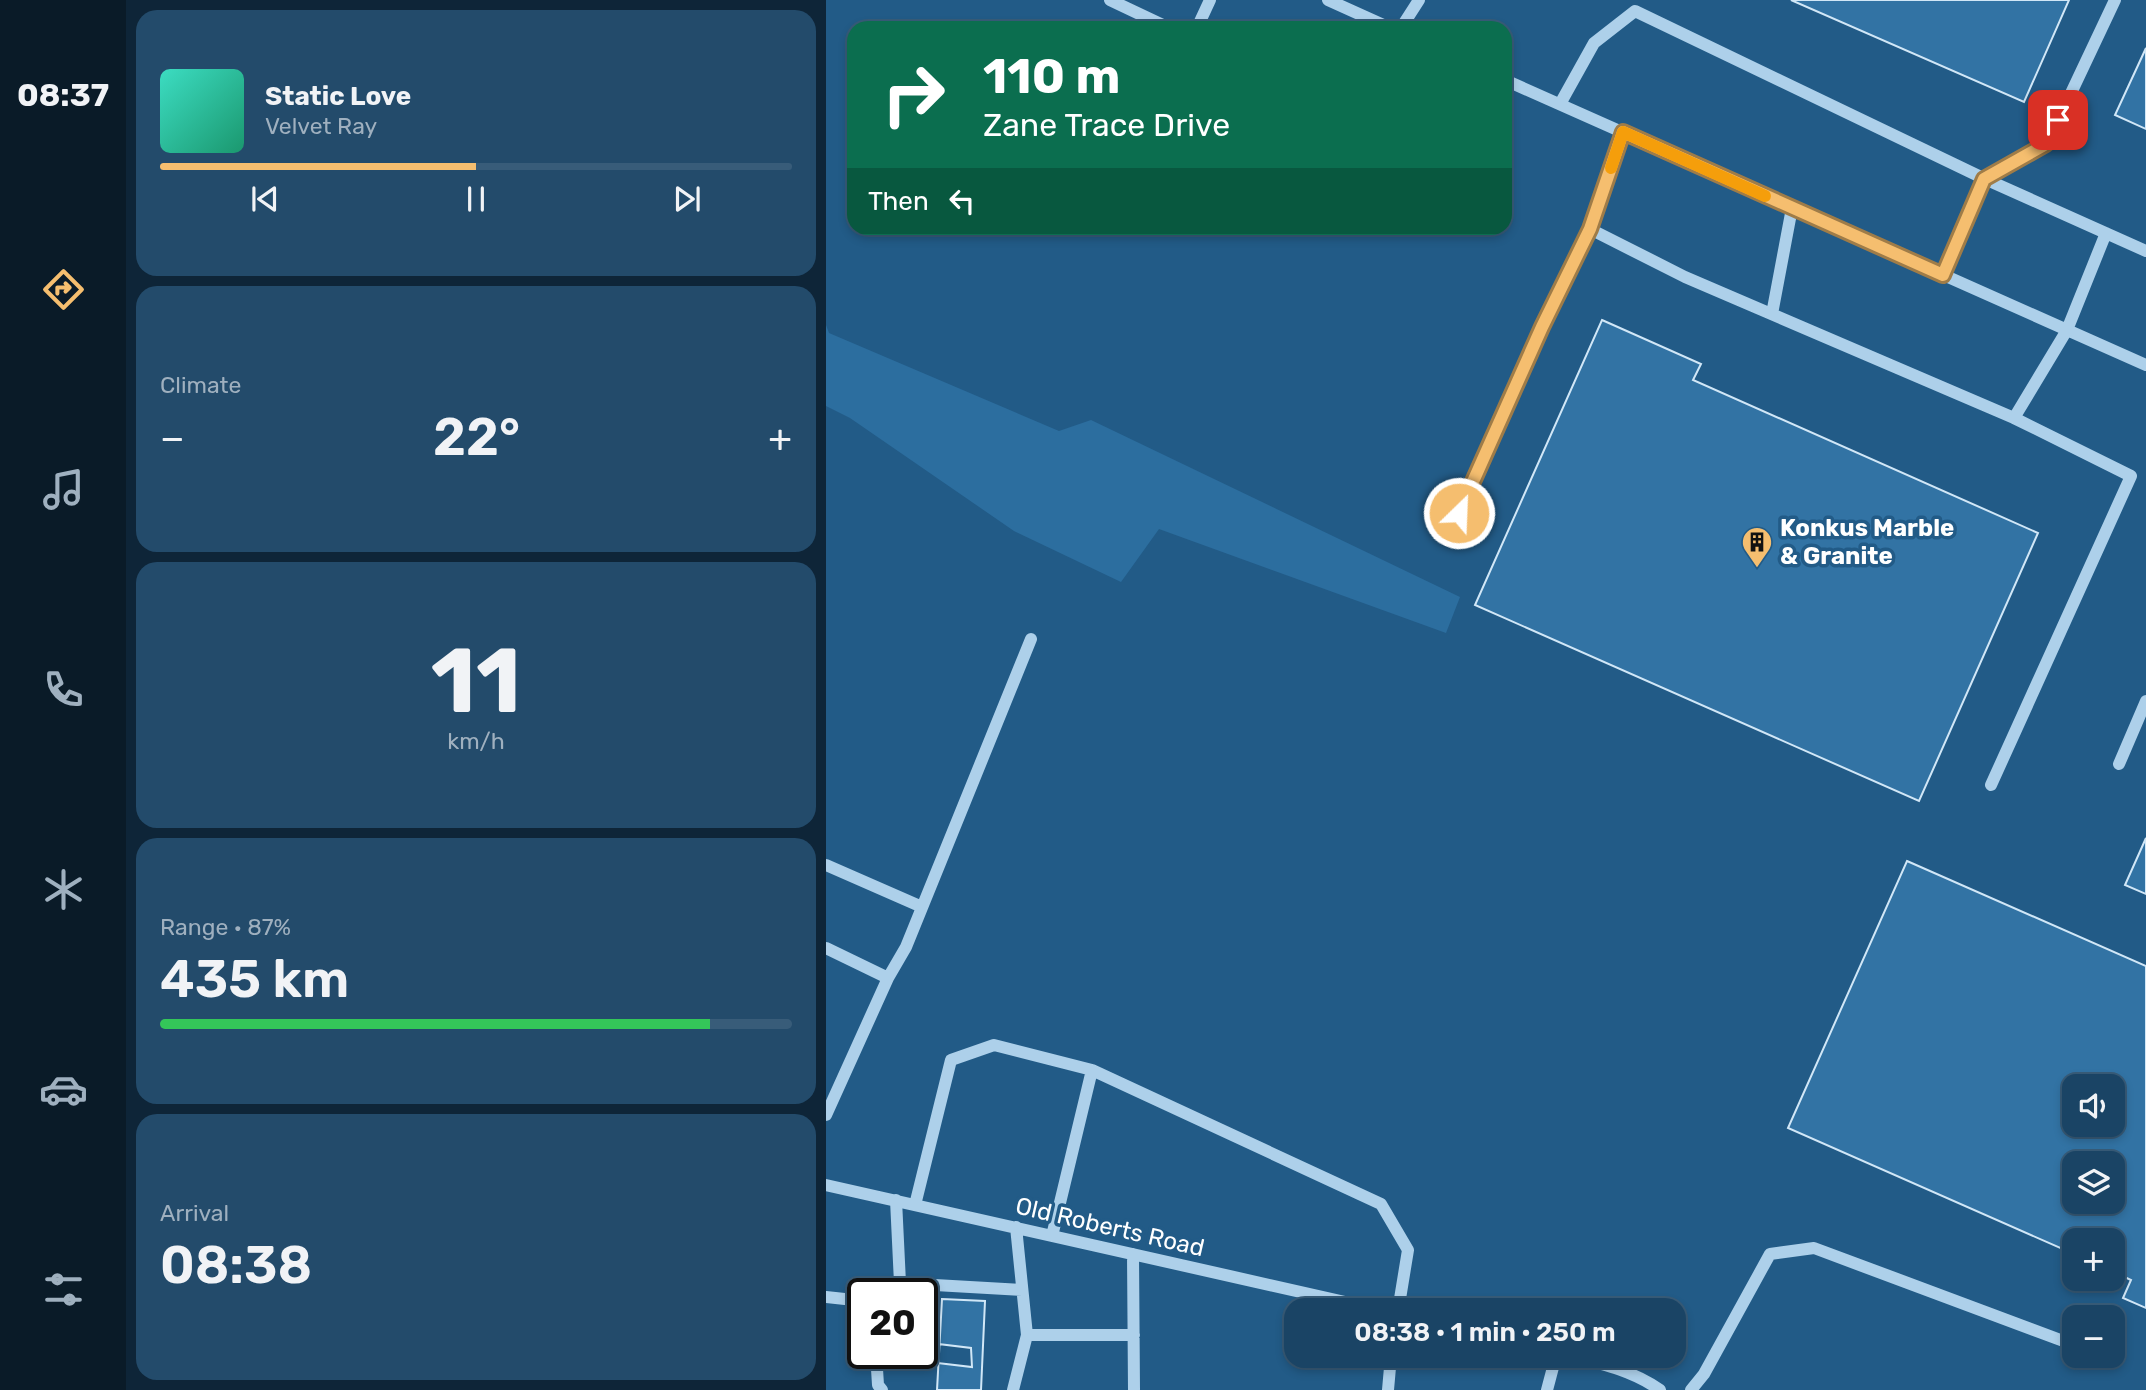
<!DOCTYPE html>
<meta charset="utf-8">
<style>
:root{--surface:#1a4465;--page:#234b6b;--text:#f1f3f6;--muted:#9fb0bf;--line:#385c79;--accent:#f5be6f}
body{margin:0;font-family:Rubik,sans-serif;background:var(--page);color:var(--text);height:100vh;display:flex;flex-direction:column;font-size:26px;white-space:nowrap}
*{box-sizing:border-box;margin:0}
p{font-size:23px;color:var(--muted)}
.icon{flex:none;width:38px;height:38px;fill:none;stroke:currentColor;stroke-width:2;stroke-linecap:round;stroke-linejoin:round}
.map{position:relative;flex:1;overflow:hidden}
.panel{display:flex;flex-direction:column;gap:10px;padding:10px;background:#0e2538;width:700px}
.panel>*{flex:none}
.top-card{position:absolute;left:21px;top:21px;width:665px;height:214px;border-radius:21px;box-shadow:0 4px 10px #0003,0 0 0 2px var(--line);background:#0b6e4f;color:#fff;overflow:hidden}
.buttons{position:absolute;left:1236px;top:1074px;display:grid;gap:14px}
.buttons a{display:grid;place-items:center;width:63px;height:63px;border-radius:14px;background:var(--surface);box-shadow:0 4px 10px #0003,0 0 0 2px var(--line);font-size:35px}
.speed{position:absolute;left:21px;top:1278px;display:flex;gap:14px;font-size:35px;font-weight:700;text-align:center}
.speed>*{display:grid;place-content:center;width:91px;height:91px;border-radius:50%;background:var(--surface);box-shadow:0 4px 10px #0003,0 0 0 2px var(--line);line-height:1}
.speed .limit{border:4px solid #111;border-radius:10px;background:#fff;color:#111}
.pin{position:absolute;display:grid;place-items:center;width:60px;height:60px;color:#fff;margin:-30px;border-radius:14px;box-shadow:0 4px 10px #0006}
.me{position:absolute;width:77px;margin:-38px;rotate:24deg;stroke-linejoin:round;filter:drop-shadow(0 0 5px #0008)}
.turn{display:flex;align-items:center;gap:24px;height:147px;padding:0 21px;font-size:32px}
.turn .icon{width:91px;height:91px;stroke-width:2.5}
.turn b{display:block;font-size:49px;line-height:60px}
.then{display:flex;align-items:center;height:66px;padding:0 21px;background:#0003;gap:14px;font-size:26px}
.big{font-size:52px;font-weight:600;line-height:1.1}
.panel .tile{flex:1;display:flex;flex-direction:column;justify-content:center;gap:10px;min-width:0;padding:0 24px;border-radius:21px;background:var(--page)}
.panel .dial{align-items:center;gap:0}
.dial b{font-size:91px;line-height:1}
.song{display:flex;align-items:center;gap:21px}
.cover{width:84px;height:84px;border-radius:10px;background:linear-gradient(135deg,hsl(170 70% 55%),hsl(160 70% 35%))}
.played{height:7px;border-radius:4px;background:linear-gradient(90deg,var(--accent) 50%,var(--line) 50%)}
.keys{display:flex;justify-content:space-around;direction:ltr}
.heat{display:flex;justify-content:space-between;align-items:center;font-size:38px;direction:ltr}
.charge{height:10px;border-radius:5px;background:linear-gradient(90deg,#34c759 87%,var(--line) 0)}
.trip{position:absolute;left:458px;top:1298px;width:402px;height:70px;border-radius:21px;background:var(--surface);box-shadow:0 4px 10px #0003,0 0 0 2px var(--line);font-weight:600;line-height:70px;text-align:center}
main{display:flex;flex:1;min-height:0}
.tabs{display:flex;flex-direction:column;width:126px;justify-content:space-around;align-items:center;background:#0a1b28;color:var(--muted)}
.tabs .icon{width:49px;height:49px}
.tabs .selected{color:var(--accent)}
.tabs b{font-size:32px;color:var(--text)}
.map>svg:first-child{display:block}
.green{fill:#2c6e9f}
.building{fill:#3273a4;stroke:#d1e7f7;stroke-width:2;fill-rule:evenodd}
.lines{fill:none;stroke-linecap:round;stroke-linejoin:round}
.minor{stroke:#add0ea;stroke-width:12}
.route-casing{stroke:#9f7c48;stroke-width:18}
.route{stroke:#f5be6f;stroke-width:12}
.slow{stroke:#f59e0b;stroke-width:12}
.labels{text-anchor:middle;stroke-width:7;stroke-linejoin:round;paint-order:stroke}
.poi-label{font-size:24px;font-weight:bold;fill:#fff;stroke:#225b87;text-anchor:start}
.street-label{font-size:24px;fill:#fff;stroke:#225b87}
</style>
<main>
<nav class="tabs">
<b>08:37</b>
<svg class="icon selected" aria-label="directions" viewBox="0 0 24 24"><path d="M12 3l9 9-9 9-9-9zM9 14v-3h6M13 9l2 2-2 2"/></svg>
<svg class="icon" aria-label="music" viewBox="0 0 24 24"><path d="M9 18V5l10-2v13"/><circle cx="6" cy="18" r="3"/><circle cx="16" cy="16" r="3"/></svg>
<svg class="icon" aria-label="phone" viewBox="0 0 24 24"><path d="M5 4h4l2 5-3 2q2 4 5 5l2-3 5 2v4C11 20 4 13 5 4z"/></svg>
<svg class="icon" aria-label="climate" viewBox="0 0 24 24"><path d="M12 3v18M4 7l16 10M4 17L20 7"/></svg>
<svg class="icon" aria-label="car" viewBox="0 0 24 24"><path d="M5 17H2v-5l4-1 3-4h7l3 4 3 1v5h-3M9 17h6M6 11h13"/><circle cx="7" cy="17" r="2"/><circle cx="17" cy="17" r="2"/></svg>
<svg class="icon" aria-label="filters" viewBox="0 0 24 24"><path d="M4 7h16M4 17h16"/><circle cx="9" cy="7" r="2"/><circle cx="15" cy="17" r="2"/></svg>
</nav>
<section class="panel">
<div class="tile">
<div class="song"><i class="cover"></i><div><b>Static Love</b><p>Velvet Ray</p></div></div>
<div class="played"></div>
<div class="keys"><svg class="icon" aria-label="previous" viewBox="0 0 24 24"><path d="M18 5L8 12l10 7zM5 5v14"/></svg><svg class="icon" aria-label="pause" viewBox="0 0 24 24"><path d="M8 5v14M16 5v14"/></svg><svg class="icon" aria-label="next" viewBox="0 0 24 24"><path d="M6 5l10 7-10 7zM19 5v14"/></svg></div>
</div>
<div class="tile"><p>Climate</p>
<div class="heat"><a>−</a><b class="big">22°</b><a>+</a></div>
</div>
<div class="tile dial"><b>11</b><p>km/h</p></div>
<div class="tile"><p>Range · 87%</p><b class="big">435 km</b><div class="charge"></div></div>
<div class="tile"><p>Arrival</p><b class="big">08:38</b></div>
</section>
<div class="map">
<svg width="1320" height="1390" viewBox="0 0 1320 1390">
<rect width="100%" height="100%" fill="#225b87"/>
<!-- green -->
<path class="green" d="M0,325l3,8 230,98 32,-11 369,177 -14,36 -287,-104 -38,53 -107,-51 -164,-113 -24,-12z"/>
<!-- building -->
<path class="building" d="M965,0h278l-45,102z
M1320,48v81l-31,-14z
M776,320l99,44 -8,16 345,153 -119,268 -444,-196z
M1320,838v56l-21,-9z
M1081,861l239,105v342l-23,-10 8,-18 -19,-9v-30h-38v13l-286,-126zM1248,1087h38v38h-38zM1248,1164h38v38h-38z
M116,1299l43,2 -4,89h-44z
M96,1342l49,6 1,19 -69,-8 1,-6h18z"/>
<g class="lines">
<!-- minor -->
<path class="minor" d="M284,0l59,28
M502,0l62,28
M371,28l13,-28
M575,28l18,-28
M679,80l641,285
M734,104l34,-61 41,-32 350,168 161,72
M797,132l-33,97 95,48 329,141 53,-88 39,-97
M1117,275l42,-96 62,-35 68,-144
M946,314l20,-106
M633,513l83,-186 48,-98
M1293,764l27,-63
M1165,785l140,-309 -117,-58
M0,865l96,42
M0,948l62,30 -62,137
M62,978l18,-31 125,-308
M0,1185l559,126
M70,1200l4,83 122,7
M89,1205l36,-145 43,-15 98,25
M190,1227l11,108h107
M226,1236l40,-166 289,134 27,46 -10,61
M307,1254l1,136
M0,1297l37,4
M50,1353l2,32 4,5
M745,1356c32,8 62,15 89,34
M187,1390l14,-55
M562,1390l3,-34
M721,1390l9,-34
M865,1390l13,-16 66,-120 44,-6 260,97"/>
</g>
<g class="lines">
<!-- route casing -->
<g class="route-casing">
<path id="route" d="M633,513l83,-186 48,-98 33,-97 320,143 41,-96 62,-35 12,-24"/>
</g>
<!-- route -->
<use href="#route" class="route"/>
<!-- slow -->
<path class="slow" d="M785,168l12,-36 142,64"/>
</g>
<!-- icons -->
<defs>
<g id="building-pin" transform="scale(1.575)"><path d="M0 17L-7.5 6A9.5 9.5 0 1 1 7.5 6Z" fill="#f5be6f" stroke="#225b87"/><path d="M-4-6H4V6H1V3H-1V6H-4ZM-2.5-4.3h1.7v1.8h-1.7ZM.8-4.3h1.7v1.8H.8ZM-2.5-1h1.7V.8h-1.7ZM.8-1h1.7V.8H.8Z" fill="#111"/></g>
</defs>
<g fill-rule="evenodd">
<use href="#building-pin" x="931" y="542"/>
</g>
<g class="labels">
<!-- poi labels -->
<g class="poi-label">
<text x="954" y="536">Konkus Marble<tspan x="954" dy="28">&amp; Granite</tspan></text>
</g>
<!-- street labels -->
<g class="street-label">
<text transform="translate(284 1227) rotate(13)" y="8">Old Roberts Road</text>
</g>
</g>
</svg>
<div class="buttons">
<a><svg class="icon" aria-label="sound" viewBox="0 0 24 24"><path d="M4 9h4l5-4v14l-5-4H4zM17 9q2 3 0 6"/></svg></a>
<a><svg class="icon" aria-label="layers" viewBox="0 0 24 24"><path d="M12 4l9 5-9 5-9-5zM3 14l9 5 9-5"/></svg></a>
<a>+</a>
<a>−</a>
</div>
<div class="speed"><div class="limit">20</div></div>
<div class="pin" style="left:1232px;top:120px;background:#d93025"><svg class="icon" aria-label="arrive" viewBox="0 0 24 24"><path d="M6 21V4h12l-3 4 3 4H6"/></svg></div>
<svg class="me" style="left:633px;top:513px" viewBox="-20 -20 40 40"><circle r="17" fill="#f5be6f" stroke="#fff" stroke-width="3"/><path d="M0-11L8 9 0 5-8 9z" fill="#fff"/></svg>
<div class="trip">08:38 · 1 min · 250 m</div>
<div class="top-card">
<div class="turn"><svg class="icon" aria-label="right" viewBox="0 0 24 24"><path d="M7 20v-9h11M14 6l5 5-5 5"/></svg><div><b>110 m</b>Zane Trace Drive</div></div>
<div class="then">Then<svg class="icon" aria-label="left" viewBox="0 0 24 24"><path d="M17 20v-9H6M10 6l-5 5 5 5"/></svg></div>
</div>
</div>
</main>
